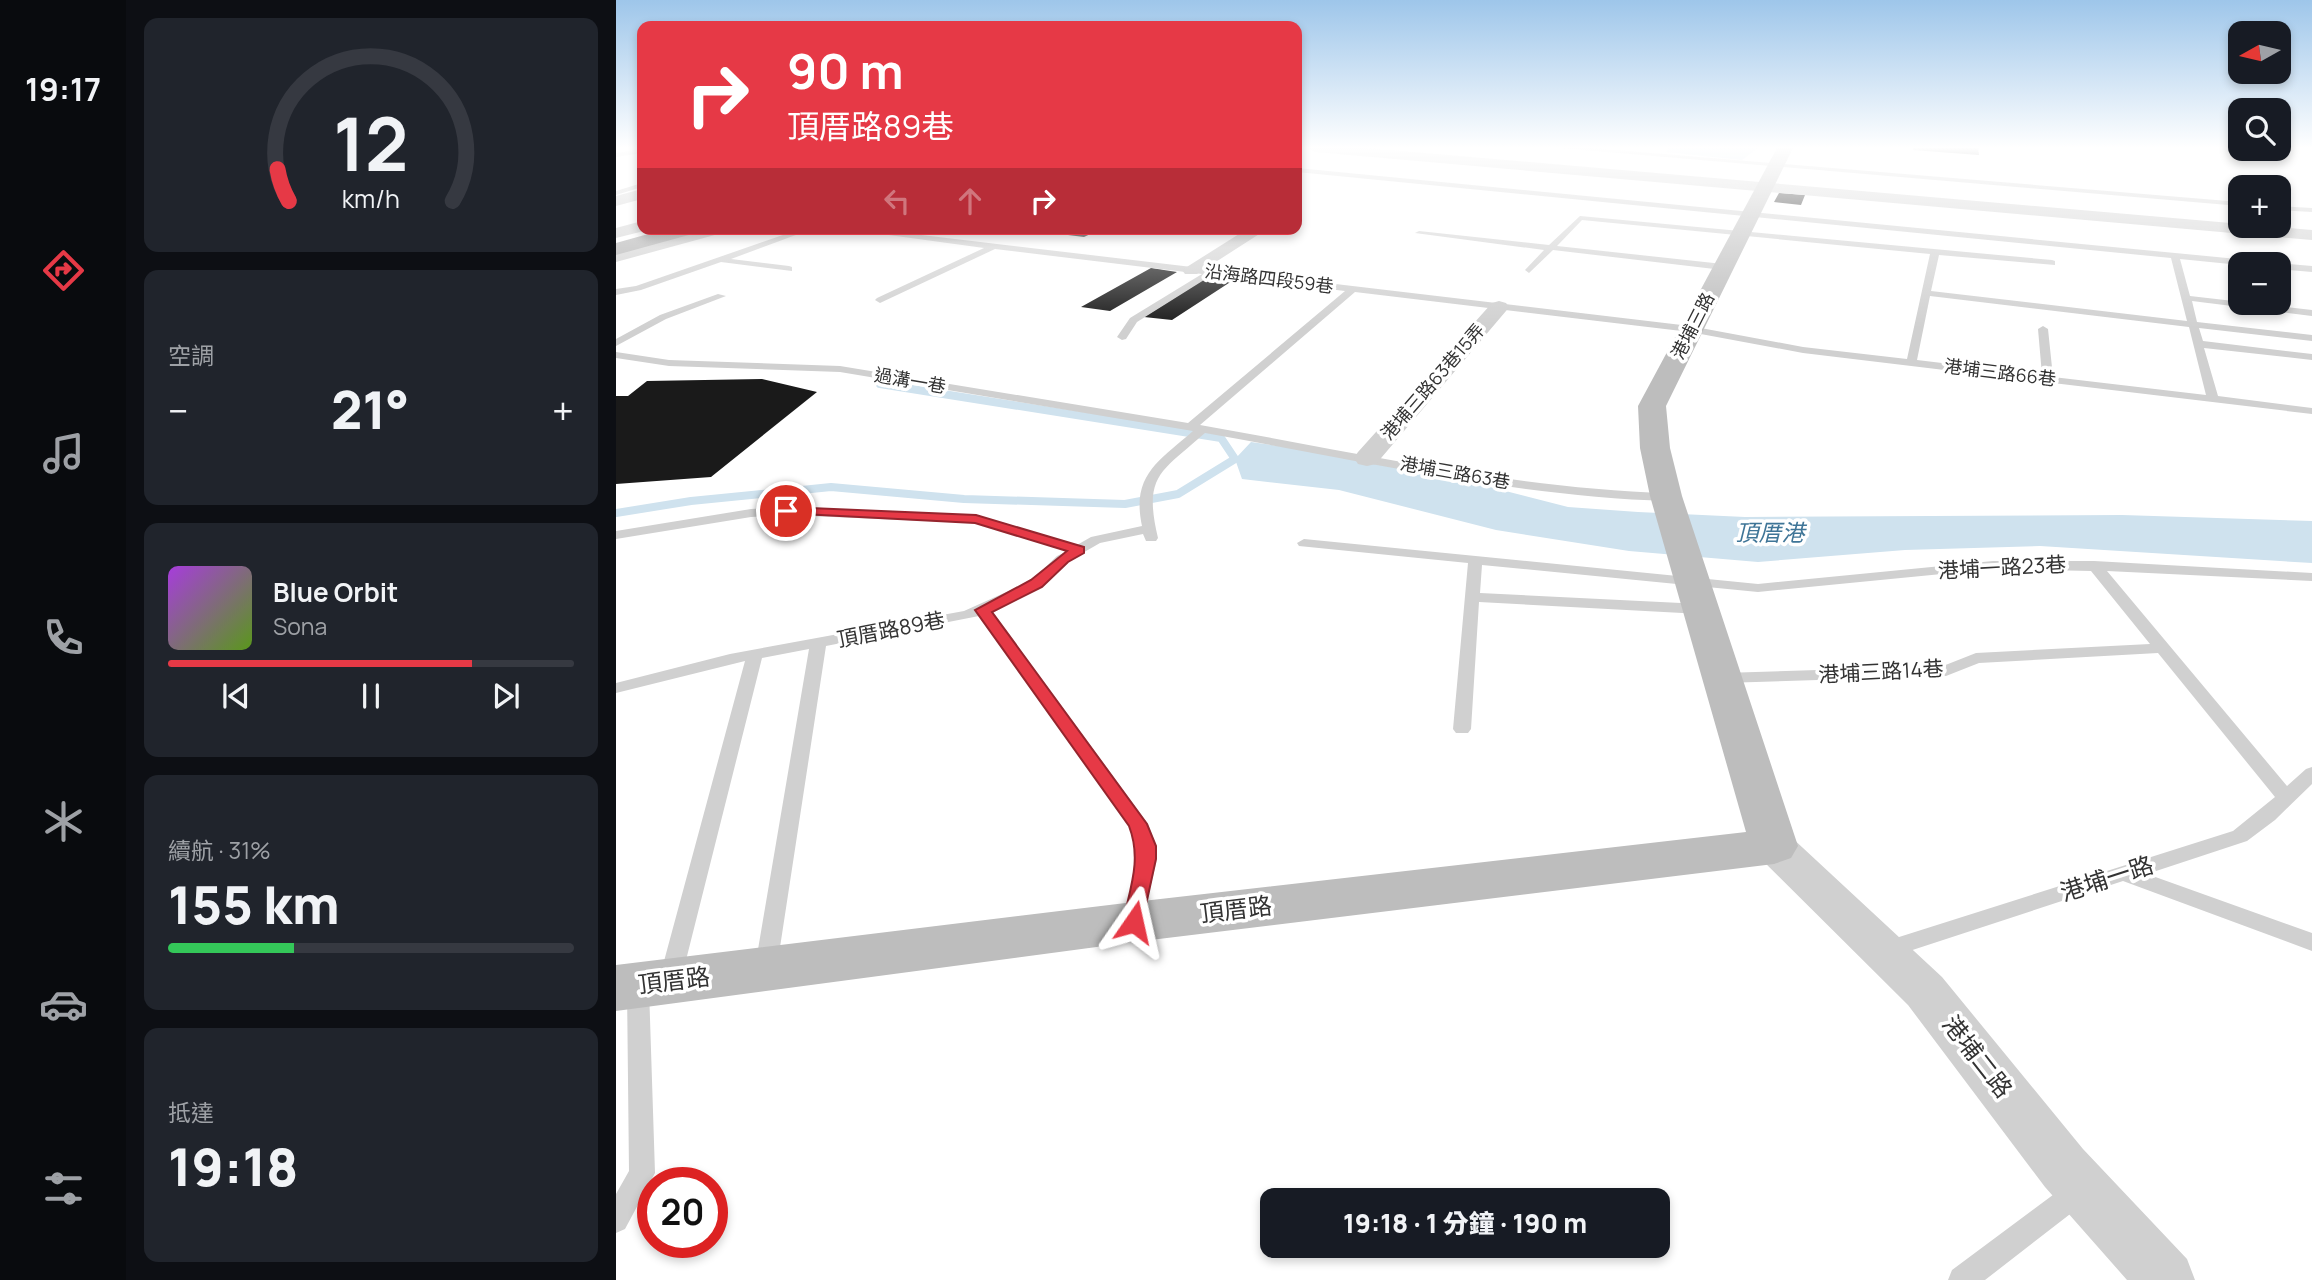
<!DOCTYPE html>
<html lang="zh-TW">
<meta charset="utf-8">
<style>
:root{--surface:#171b24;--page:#20242c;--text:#f1f3f6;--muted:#9ea1a6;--line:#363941;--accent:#e63946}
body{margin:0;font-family:Manrope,"Noto Sans TC",sans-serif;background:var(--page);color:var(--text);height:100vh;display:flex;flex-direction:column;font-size:26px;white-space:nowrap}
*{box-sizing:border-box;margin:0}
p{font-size:23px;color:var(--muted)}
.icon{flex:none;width:38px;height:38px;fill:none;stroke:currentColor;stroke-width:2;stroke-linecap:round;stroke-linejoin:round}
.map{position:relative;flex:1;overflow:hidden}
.details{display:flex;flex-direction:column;gap:18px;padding:18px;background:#0d0f14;width:490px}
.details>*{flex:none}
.guide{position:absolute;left:21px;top:21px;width:665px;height:214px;border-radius:14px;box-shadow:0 4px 10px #0003;background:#e63946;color:#fff;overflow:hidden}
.needle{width:46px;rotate:262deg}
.controls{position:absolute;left:1612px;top:21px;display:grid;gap:14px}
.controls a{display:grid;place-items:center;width:63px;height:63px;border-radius:14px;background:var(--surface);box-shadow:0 4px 10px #0003;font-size:35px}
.speed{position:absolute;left:21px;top:1167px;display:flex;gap:14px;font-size:35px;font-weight:700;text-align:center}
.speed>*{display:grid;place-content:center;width:91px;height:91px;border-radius:50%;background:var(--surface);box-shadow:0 4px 10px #0003;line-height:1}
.speed .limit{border:10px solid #d22;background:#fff;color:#111}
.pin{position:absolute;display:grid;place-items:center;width:60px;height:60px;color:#fff;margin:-30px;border:4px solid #fff;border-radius:50%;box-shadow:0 2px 7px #0007}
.me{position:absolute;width:77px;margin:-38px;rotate:11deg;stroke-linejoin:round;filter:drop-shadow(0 0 5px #0008)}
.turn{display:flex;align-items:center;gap:24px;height:147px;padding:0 35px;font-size:32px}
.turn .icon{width:91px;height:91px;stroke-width:2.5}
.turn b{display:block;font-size:49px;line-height:60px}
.lanes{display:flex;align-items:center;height:66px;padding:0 35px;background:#0003;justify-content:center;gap:35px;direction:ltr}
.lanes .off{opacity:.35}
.big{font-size:52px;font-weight:800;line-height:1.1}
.details .tile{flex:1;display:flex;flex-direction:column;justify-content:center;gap:10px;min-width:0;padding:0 24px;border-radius:14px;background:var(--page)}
.details .dial{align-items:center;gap:0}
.dial svg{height:182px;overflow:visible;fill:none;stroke:var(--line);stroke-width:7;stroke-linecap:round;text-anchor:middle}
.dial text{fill:var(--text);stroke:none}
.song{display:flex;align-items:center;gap:21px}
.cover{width:84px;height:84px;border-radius:10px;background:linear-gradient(135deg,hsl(280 70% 55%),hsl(90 70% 35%))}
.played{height:7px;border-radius:4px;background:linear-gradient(90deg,var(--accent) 75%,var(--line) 75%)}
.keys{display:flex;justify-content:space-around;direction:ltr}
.heat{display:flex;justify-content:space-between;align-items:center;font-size:38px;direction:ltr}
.charge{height:10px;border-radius:5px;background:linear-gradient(90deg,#34c759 31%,var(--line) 0)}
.trip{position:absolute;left:644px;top:1188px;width:410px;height:70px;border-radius:14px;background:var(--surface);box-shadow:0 4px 10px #0003;font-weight:800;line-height:70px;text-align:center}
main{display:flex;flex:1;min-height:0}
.menu{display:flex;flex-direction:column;width:126px;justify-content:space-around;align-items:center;background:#090b0e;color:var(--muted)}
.menu .icon{width:49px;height:49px}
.menu .selected{color:var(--accent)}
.menu b{font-size:32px;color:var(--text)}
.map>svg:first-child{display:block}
.water{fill:#cfe2ee}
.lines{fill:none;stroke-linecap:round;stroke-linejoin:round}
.stream{stroke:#cfe2ee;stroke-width:8}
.building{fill:#1a1a1a}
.lane{fill:#d0d0d0;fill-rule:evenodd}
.street{fill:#d0d0d0;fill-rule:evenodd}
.secondary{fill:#bdbdbd;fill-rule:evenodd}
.primary{fill:#ababab;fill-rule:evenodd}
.route{fill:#e63946;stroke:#96252e;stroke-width:2}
.labels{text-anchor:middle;stroke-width:7;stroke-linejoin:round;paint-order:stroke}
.far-street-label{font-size:18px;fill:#333;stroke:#fff}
.street-label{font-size:21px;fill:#333;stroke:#fff}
.water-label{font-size:23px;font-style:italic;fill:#3f7597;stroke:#fff}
.near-street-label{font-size:24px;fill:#333;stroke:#fff}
</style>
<main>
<nav class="menu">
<b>19:17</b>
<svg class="icon selected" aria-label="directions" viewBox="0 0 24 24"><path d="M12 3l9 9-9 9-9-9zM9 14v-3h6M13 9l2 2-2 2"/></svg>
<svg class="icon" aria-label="music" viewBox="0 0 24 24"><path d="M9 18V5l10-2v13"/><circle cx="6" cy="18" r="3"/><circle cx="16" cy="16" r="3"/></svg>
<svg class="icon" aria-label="phone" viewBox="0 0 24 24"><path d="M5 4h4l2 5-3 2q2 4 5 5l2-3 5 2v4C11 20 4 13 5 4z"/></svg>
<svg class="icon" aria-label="climate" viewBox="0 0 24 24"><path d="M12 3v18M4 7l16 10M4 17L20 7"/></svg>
<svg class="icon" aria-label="car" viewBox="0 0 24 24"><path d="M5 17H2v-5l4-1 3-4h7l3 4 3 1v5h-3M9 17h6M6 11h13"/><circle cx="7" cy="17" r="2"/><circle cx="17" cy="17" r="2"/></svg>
<svg class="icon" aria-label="filters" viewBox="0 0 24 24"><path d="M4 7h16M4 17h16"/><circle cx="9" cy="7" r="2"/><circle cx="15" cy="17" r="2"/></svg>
</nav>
<section class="details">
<div class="tile dial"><svg viewBox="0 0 100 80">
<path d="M14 69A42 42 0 1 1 86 69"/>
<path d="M14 69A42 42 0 0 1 9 55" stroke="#e63946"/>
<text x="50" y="56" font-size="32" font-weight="700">12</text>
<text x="50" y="72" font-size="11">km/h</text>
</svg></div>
<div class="tile"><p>空調</p>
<div class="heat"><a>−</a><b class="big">21°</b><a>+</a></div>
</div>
<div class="tile">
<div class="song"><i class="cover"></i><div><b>Blue Orbit</b><p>Sona</p></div></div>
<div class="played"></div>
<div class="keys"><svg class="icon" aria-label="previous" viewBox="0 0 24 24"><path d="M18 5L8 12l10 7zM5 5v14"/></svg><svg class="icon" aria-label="pause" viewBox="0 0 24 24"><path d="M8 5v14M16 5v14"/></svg><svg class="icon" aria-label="next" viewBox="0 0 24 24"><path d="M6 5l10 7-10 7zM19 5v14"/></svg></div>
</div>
<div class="tile"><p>續航 · 31%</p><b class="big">155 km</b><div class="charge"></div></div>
<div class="tile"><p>抵達</p><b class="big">19:18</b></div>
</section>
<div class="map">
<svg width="1696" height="1280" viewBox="0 0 1696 1280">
<rect width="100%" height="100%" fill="#fff"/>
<!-- water -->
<path class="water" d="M1053,148h89l-16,12 -76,-8z
M635,442l145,21 172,44 70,5 107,5 377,-2 190,6v42l-272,-17 -135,4 -147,12 -129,-11 -133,-21 -157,-40 -97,-11 -7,-20z"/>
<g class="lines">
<!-- stream -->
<path class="stream" d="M0,513l75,-12 140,-14 133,12 161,5 53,-10 57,-35 -14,-21 -341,-54"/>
</g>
<!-- building -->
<path class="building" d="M1297,148h65l1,7 -66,-5z
M1163,193l26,2 -4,10 -27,-3z
M466,229h19l-17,8 -16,-2z
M535,268l26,4 -67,39 -29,-4z
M593,276l26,3 -63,41 -28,-3z
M146,379l55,13 -106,85 -95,7v-88h12l19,-15z"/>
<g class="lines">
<!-- lane -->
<path class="lane" d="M944,148h32l648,54v4z
M26,149v4l-26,4v-4z
M681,168l961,93 4,3 -22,1 -60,-6 10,37 122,14v6l-120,-15 5,21 115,13v6l-113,-13 4,13 109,13v6l-108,-12 14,48 94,12v6l-509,-61 -113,-21 -335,-40 -155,133c155,27 310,63 468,68l7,4 -7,4c-156,-5 -310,-41 -463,-68 -44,39 -62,42 -47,105l-2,3h-10l-3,-7 -43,9 -33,19 -26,25 -50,23 157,214 8,22 1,13 -16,69 -7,2 -7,-2 -4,-6c8,-37 19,-60 6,-96l-150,-210 -153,30 -49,321 -3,6 -8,3 -8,-3 -3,-6 54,-318 -47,9 -80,318 -3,6 -8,3 -8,-3 -3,-6 85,-315 -129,32v-10l114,-29 234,-43 67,-30 26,-25 10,-5 -92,-28 -189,-8 -35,2 -135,22v-8l135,-22 35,-2 190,8 101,30 14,-8 51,-11c-11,-51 17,-65 51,-95l-353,-59 -171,-6 -53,-8v-6l53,8 171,6 348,57 157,-132 -133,-16 -75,47 -11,17 -4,1 -5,-3 13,-19 72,-44 -207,-25 -115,54 -5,-3 2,-2 107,-50 -139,-19h26l819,97 113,21 104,12 23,-105 -348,-34 -25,26 166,18 4,3 -4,3 -170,-20 -24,23 -4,-3 19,-20 -129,-17 4,-2 130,14 31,-29 472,44 3,1v4l-116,-10 -8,36 256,30 -16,-63 -874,-86zM1314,296l259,31 17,68 -153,-18 -5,-48 -5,-3 -5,3 4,46 -125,-15z
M26,183v4l-26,8v-4z
M1662,206l34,2v4l-34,-2z
M184,229h12l-81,30 58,7 3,1v4l-71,-9 -80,28 -25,5v-6l20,-3z
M1662,263l34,3v6l-34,-3v-5h-3z
M102,294l8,2 -60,23 -50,27v-7l44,-24z
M688,539l454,45 235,-23h101l218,12v8l-205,-10 180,215 19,-17 6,-2v17l-37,36 -28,21 -100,33 165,59v18l-189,-70 -238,78 -8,-3 -3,-6 3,-6 356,-113 42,-34 -117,-144 -179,10 -33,13 -223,7 -8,-5 8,-5 220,-7 33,-13 174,-9 -59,-73 -98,-2 -235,23 -276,-27 -2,28 221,11 8,5 -8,5 -222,-12 -8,127 -3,4h-12l-3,-4 15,-166 -169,-17 -2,-3z
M22,979l8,2 3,7 6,185 -30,56 -9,4v-39l13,-23 -2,-183 3,-7z
M1462,1179l9,4 4,9 -4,9 -102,79h-37l4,-10 117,-87z"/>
<!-- street -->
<path class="street" d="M693,148h58l945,82v10l-997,-88z
M26,189v10l-26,7v-10z
M26,221v8l6,1 -32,8v-10z
M80,229h28l-2,4 -106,29v-11z
M631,229h20l-70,45h-12l-3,-4z
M883,301l7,2 3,4 -3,4 -130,153 -9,2 -9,-2 -4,-6 4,-6 134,-149z
M1158,831l15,4 153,142 141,172 104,110 8,21h-68l-82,-93 -137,-182 -149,-148 -6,-11 6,-11z"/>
<!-- secondary -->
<path class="secondary" d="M1161,148h16l-127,258 4,42 12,48 116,350 -7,12 -17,6 -640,78 -518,69v-46l518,-63 612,-70 -96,-336 -10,-48 -2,-42z"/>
<!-- primary -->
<path class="primary" d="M50,229h33l-3,4 -80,22v-12z"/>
</g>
<!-- sky -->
<linearGradient id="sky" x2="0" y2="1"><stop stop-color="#9ec6ea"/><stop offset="0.45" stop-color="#fff"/><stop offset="1" stop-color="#fff" stop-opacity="0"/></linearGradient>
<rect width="1696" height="328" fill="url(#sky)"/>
<!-- route -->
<path class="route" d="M170,507l190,8 108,32v6l-16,9 -26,25 -50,25 155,212 9,22v13l-15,69 -7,2 -8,-2 -3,-6c7,-34 19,-62 6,-96l-154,-216 56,-30 36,-29 -92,-28 -193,-10 -2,-2z"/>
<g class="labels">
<!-- far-street labels -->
<g class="far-street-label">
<text transform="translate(653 279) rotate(7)" y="6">沿海路四段59巷</text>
<text transform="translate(1077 326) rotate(-63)" y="6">港埔三路</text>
<text transform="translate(1384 373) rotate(7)" y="6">港埔三路66巷</text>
<text transform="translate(294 381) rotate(10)" y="6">過溝一巷</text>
<text transform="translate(817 382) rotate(-49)" y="6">港埔三路63巷15弄</text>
<text transform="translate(839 473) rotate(10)" y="6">港埔三路63巷</text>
</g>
<!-- street labels -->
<g class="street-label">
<text transform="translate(1386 568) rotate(-3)" y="7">港埔一路23巷</text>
<text transform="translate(275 630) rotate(-11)" y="7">頂厝路89巷</text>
<text transform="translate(1265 672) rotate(-3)" y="7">港埔三路14巷</text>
</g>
<!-- water labels -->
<g class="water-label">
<text x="1154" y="541">頂厝港</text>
</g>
<!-- near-street labels -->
<g class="near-street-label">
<text transform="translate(1491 879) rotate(-18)" y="8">港埔一路</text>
<text transform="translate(620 910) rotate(-7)" y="8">頂厝路</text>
<text transform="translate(58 981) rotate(-7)" y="8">頂厝路</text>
<text transform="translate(1361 1057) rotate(52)" y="8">港埔二路</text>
</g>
</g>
</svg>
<div class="controls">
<a><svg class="needle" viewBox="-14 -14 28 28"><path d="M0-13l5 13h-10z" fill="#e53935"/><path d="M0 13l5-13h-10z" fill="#9ea1a6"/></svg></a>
<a><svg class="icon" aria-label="search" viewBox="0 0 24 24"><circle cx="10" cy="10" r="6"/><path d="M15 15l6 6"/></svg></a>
<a>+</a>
<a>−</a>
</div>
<div class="speed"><div class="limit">20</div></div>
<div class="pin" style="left:170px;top:511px;background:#d93025"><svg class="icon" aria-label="arrive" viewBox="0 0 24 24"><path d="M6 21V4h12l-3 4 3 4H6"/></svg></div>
<svg class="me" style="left:518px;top:922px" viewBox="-20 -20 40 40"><path d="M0-17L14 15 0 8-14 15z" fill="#e63946" stroke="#fff" stroke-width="4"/></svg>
<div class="trip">19:18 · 1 分鐘 · 190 m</div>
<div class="guide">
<div class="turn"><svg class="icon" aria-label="right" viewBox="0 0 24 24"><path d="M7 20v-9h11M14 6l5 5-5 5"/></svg><div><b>90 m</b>頂厝路89巷</div></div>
<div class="lanes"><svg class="icon off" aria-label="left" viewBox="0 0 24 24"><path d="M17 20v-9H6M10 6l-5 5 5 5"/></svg><svg class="icon off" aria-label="ahead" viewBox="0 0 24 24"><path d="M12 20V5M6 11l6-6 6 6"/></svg><svg class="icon" aria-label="right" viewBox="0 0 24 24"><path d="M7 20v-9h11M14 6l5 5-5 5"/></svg></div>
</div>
</div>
</main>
